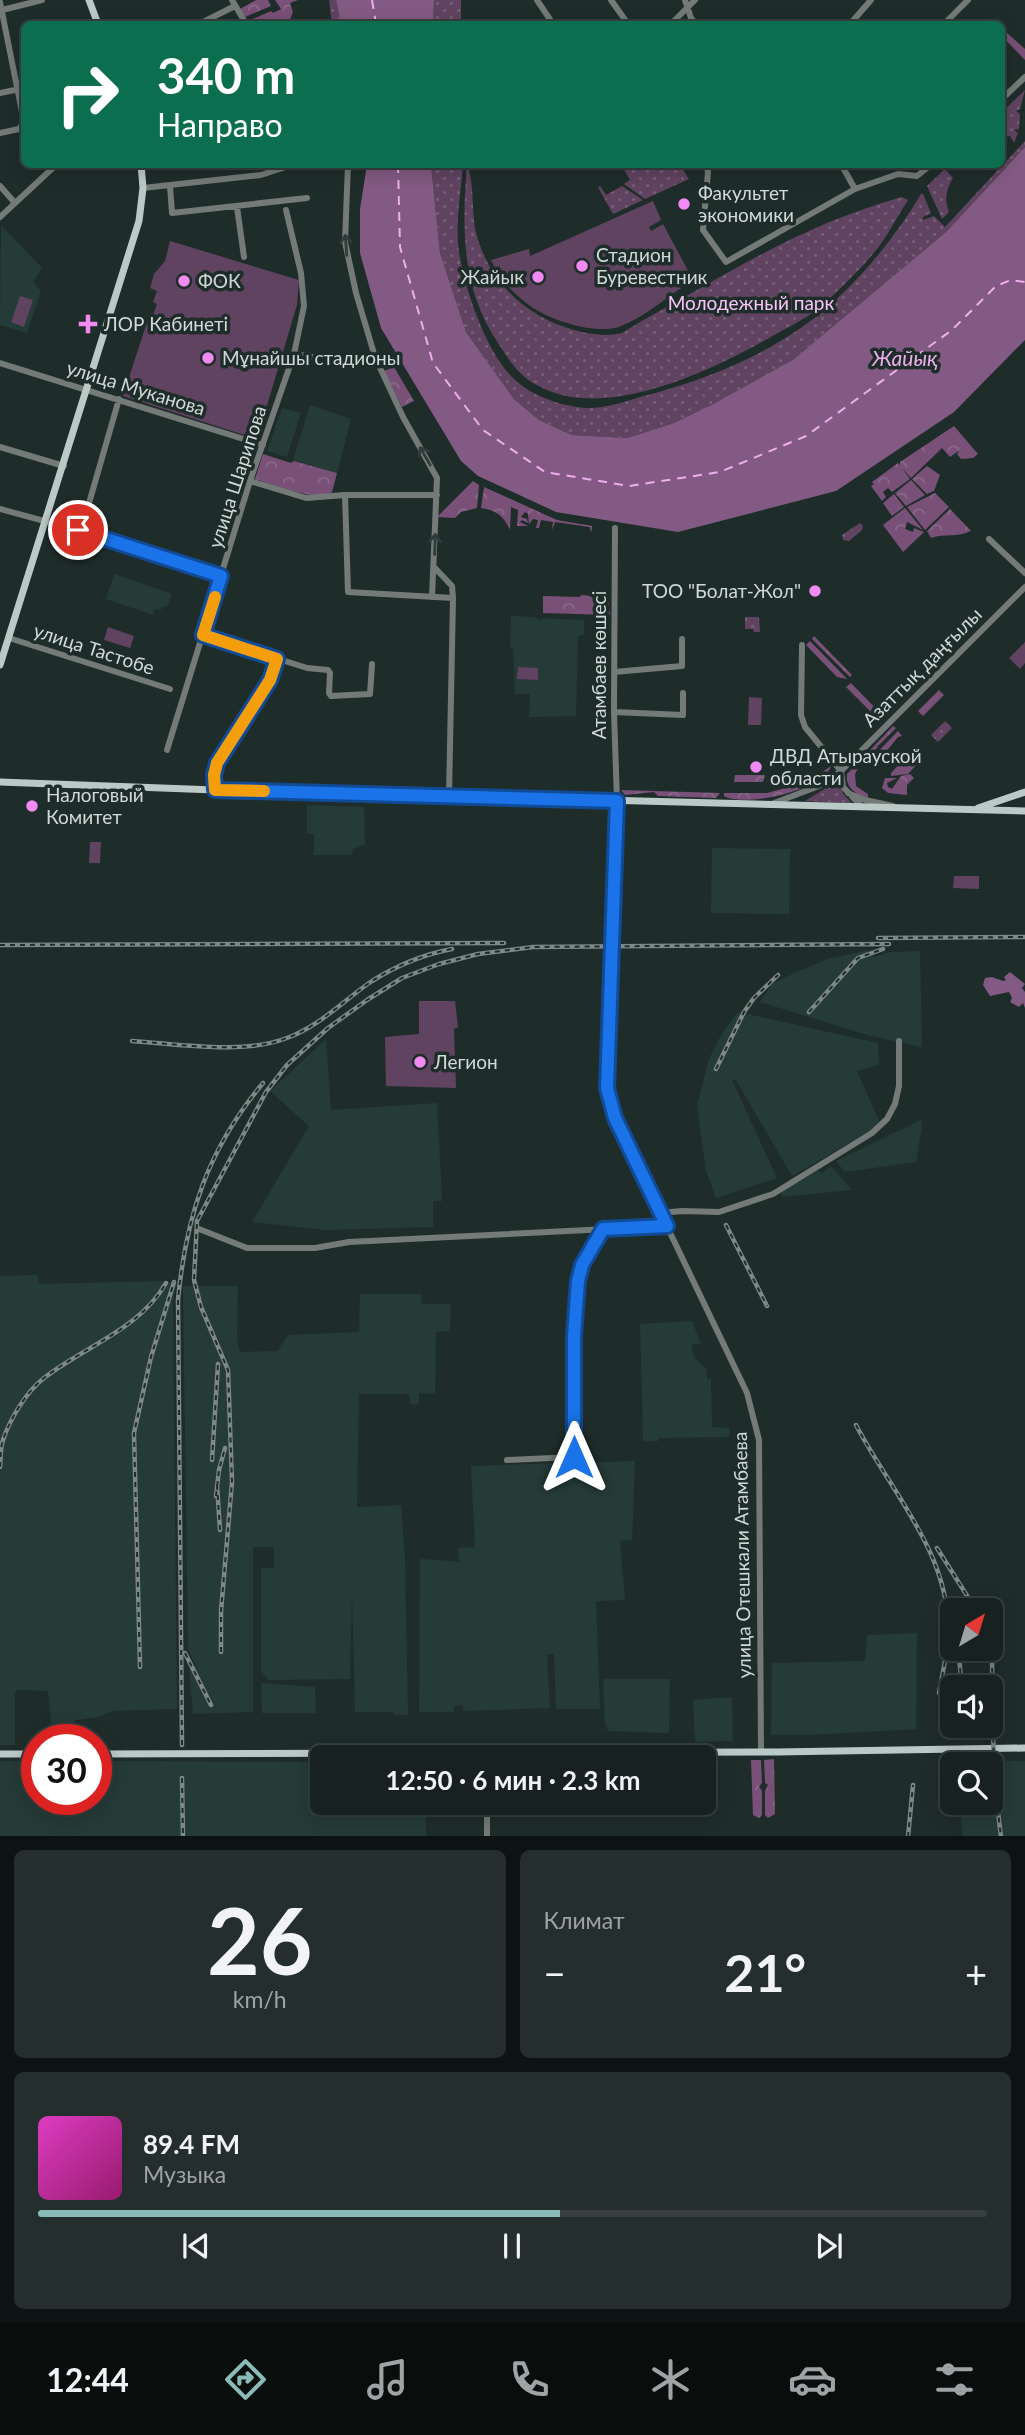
<!DOCTYPE html>
<html lang="ru">
<meta charset="utf-8">
<style>
:root{--surface:#172220;--page:#242f2d;--text:#f1f3f6;--muted:#9ea4a5;--line:#363f3e;--accent:#8bbbb9}
body{margin:0;font-family:Lato,sans-serif;background:var(--page);color:var(--text);height:100vh;display:flex;flex-direction:column;font-size:26px;white-space:nowrap}
*{box-sizing:border-box;margin:0}
p{font-size:23px;color:var(--muted)}
.icon{flex:none;width:38px;height:38px;fill:none;stroke:currentColor;stroke-width:2;stroke-linecap:round;stroke-linejoin:round}
.map{position:relative;height:1836px;overflow:hidden}
.side{display:flex;flex-direction:column;gap:14px;padding:14px;background:#0d1312;flex:1}
.side>*{flex:none}
.guide{position:absolute;left:21px;top:21px;width:984px;height:147px;border-radius:10px;box-shadow:0 4px 18px #0003,0 0 0 2px var(--line);background:#0b6e4f;color:#fff;overflow:hidden}
.needle{width:46px;rotate:38deg}
.buttons{position:absolute;left:940px;top:1598px;display:grid;gap:14px}
.buttons a{display:grid;place-items:center;width:63px;height:63px;border-radius:10px;background:var(--surface);box-shadow:0 4px 18px #0003,0 0 0 2px var(--line);font-size:35px}
.speed{position:absolute;left:21px;top:1724px;display:flex;gap:14px;font-size:35px;font-weight:700;text-align:center}
.speed>*{display:grid;place-content:center;width:91px;height:91px;border-radius:50%;background:var(--surface);box-shadow:0 4px 18px #0003,0 0 0 2px var(--line);line-height:1}
.speed .limit{border:10px solid #d22;background:#fff;color:#111}
.pin{position:absolute;display:grid;place-items:center;width:60px;height:60px;color:#fff;margin:-30px;border:4px solid #fff;border-radius:50%;box-shadow:0 2px 7px #0007}
.me{position:absolute;width:77px;margin:-38px;rotate:0deg;stroke-linejoin:round;filter:drop-shadow(0 0 5px #0008)}
.turn{display:flex;align-items:center;gap:24px;height:147px;padding:0 21px;font-size:32px}
.turn .icon{width:91px;height:91px;stroke-width:2.5}
.turn b{display:block;font-size:49px;line-height:60px}
.big{font-size:52px;font-weight:700;line-height:1.1}
.side .tile{flex:1;display:flex;flex-direction:column;justify-content:center;gap:10px;min-width:0;padding:0 24px;border-radius:10px;background:var(--page)}
.side .dial{align-items:center;gap:0}
.dial b{font-size:91px;line-height:1}
.song{display:flex;align-items:center;gap:21px}
.cover{width:84px;height:84px;border-radius:10px;background:linear-gradient(135deg,hsl(310 70% 55%),hsl(320 70% 35%))}
.played{height:7px;border-radius:4px;background:linear-gradient(90deg,var(--accent) 55%,var(--line) 55%)}
.keys{display:flex;justify-content:space-around;direction:ltr}
.heat{display:flex;justify-content:space-between;align-items:center;font-size:38px;direction:ltr}
.side .tiles{flex:1;display:grid;gap:14px;grid-template-columns:1fr 1fr}
.tile:last-child{grid-column:span 2}
.trip{position:absolute;left:310px;top:1745px;width:406px;height:70px;border-radius:10px;background:var(--surface);box-shadow:0 4px 18px #0003,0 0 0 2px var(--line);font-weight:700;line-height:70px;text-align:center}
.tab-bar{display:flex;height:112px;justify-content:space-around;align-items:center;background:#090e0d;color:var(--muted)}
.tab-bar .icon{width:49px;height:49px}
.tab-bar .selected{color:var(--accent)}
.tab-bar b{font-size:32px;color:var(--text)}
.map>svg:first-child{display:block}
.built{fill:#253b37}
.grass{fill:url(#grass-dots)}
.forest{fill:url(#forest-crowns)}
.pitch{fill:#604360}
.water{fill:#835a83}
.lines{fill:none;stroke-linecap:round;stroke-linejoin:round}
.ferry{stroke:#eeaeed;stroke-width:2;stroke-dasharray:9 7;stroke-linecap:butt}
.minor{stroke:#737a78;stroke-width:6}
.major{stroke:#bccac7;stroke-width:7}
.rail-casing{stroke:#7d8986;stroke-width:4.5}
.rail{stroke:#1f2d2a;stroke-width:2;stroke-dasharray:5;stroke-linecap:butt}
.oneway{stroke:#303c3a}
.route-casing{stroke:#114b97;stroke-width:18}
.route{stroke:#1a73e8;stroke-width:12}
.slow{stroke:#f59e0b;stroke-width:12}
.poi-dot{fill:#f28af3;stroke:#1f2d2a;stroke-width:2.5}
.labels{text-anchor:middle;stroke-width:7;stroke-linejoin:round;paint-order:stroke}
.poi-label{font-size:19px;fill:#d1dad8;stroke:#1f2d2a;text-anchor:start}
.park-label{font-size:19px;fill:#f9c5f8;stroke:#1f2d2a}
.street-label{font-size:19px;fill:#d1dad8;stroke:#1f2d2a}
.water-label{font-size:21px;font-style:italic;fill:#eeaeed;stroke:#1f2d2a}
</style>
<div class="map">
<svg width="1025" height="1837" viewBox="0 0 1025 1837">
<defs>
<pattern id="grass-dots" width="8" height="8" patternUnits="userSpaceOnUse" patternTransform="scale(1.75)"><rect width="8" height="8" fill="#604360"/><path d="M2 2h.1M6 6h.1" fill="none" stroke="#765e76" stroke-width="1.8" stroke-linecap="round"/></pattern>
<pattern id="forest-crowns" width="20" height="18" patternUnits="userSpaceOnUse" patternTransform="scale(1.75)"><rect width="20" height="18" fill="#795078"/><path d="M2 6a3 3 0 1 1 6 0M12 15a3 3 0 1 1 6 0" fill="none" stroke="#8b698a"/></pattern>
</defs>
<rect width="100%" height="100%" fill="#1f2d2a"/>
<!-- built -->
<path class="built" d="M1,225l41,43 -9,14 8,9 -14,42 -27,-8z
M310,405l41,14 -14,54 -44,-13z
M282,408l19,5 -14,44 -20,-6z
M114,574l58,20 -5,13 -5,-1 -1,4 -6,-1 -2,6 -47,-16z
M511,616l24,1 6,4 2,-3 41,2v15l-6,1 -2,80 -47,1 1,-23h-15l-2,-45 -3,-2z
M307,805l57,2 1,37 -12,5 -2,6h-37v-21h-7z
M712,848l78,1 -1,65 -78,-1z
M869,950l5,7 16,-5 30,-1 2,96 -55,-12 -107,-33 12,-18 27,-13 28,-12z
M738,1012l140,31 1,22 -22,6 23,52 -7,6 -81,47 -56,-96h-4l45,98 -61,20 -10,-27 -9,-65 12,-47 12,-24z
M326,1039l5,71 106,-7 5,98h-9v26l-107,3 -74,-8 57,-96 -39,-35z
M923,1119l-7,43 -71,10 -9,-11z
M831,1166l21,24 -70,7v-6l37,-21 3,3z
M37,1275l3,9 124,-3 12,4 -3,17 4,407 -65,2 -13,6 -23,3 -6,13 -18,1 -4,-43 -30,-1 -3,3v52h-15v-469z
M183,1286h55l-1,54 3,12 37,-1 11,-16 71,-3 1,-38h61l1,10h29l-1,27 -14,1 -1,62 -16,-1v11h-9l-1,-10h-50l-2,113 44,-2 4,52 3,158h-12l-3,-3h-38l-3,-117 -2,84 -82,1 -7,-9v-103h13v-21h-21v165l-60,2 -4,-46 7,-2 -8,-16z
M692,1321l9,23h-9v7l3,7 12,12v9h4l1,48 17,1v9l-71,1v3h-15l-3,-117z
M635,1461l-3,79 -12,1 5,59 -29,1 4,108h-44l-2,-55h-7l3,54 -87,3v-6l-9,1v6h-35l1,-153 34,2 5,2 -1,-15 17,-1 -4,-81z
M917,1633l-1,96 -106,6h-39l1,-72 93,-2 2,-26z
M603,1679h67l-1,54 -60,-2 -4,-6z
M261,1683l54,4 1,26h-54z
M732,1697l1,44 -38,1 -2,-42z
M0,1761h37v38h59v-38l226,1v40l104,1v33h-426z
M961,1761h64v75h-63l-1,-33 29,-1v-38h-29z"/>
<!-- grass -->
<path class="grass" d="M329,0h7l5,24h-9z
M434,0h27v24h-28z
M1025,90l-5,19 -4,2 4,3 -1,15 -5,1 4,3 -4,10 -4,-7 -9,2v-25z
M1025,141v6l-78,84 -153,128 -81,45 -39,19 -45,15 -57,-3 -33,-15 -25,-21 -48,-67 -26,-79 -9,-88h32c-2,25 -7,54 -5,79 4,39 28,110 57,136 16,15 41,24 62,27 21,4 44,-4 63,-10 66,-17 129,-42 182,-85 39,-33 73,-74 99,-118h2l8,19 -8,4v3l11,-4 11,11z
M467,165c8,20 4,46 9,68 13,49 50,84 98,97 16,4 31,7 48,3 27,-17 56,-32 84,-48 66,-38 122,-67 196,-88l6,3c-10,15 -18,31 -28,45 -14,19 -38,42 -55,58 -14,13 -33,22 -49,31 -60,35 -172,90 -239,51 -19,-10 -28,-25 -39,-42 -37,-55 -36,-115 -31,-178z
M629,165h51l9,14 -44,20 -21,-15 6,-4 -7,-12z
M945,169l8,9c-7,11 -9,22 -4,34l-7,7 -15,-33z
M600,186l6,9 16,-9 21,14 -30,14 -15,-27z
M860,523l3,3 -1,4 -13,11 -6,-1 -1,-5z
M745,617h14l1,15h-6l-1,-3h-8z
M945,721l7,7 -14,14 -7,-7z
M837,781l7,14 8,8 -47,-2z"/>
<!-- forest -->
<path class="forest" d="M256,0h12l3,6 -26,11 -5,-8z
M275,0h23l-8,3 3,9 -4,10 -5,2h-36v-3l23,-10 2,2 8,-4z
M1005,31l20,18v11l-24,-25z
M394,367l20,34 -12,6 -18,-36z
M954,426l24,28 -5,4 -12,1 -4,-5 3,-4 -10,7 -8,-9 -31,30 -11,-12v-4z
M263,454l28,9 3,-2 43,12 -5,19c-14,11 -60,-8 -77,-13z
M898,463l12,16 -18,13 -4,-4 -5,4 3,5 -4,4 -11,-15 3,-2 -2,-2z
M927,466l13,9 -6,16 -7,3 -15,-15z
M911,480l14,15 -19,11 -11,-13z
M473,481l6,4 -2,23 -16,4 -6,6 -18,-1z
M484,487l73,33 35,6 -1,7 -1,-6 -35,-5 -3,8 1,-8 -12,-2 -2,8h-3l2,-8 -5,-1 -4,5 -1,-10 -3,-2 -4,5 6,2 1,4 -6,-3 -2,2 8,4h-11l1,-16 -7,-3 -1,23c-6,-14 -14,-20 -29,-22z
M935,493l14,14 -24,23 -18,-23z
M894,494l10,13 -12,9 -9,-13z
M905,508l18,22 -16,-8 -2,7 8,3 1,-4 10,4 -21,20 -20,-27z
M950,509l21,22c-14,7 -26,2 -40,7l-4,-7z
M582,595l26,3 2,17 -67,-2v-17l36,1z
M814,636l38,39 -2,2 -38,-38z
M810,641l37,38 -10,-2 -31,-32z
M851,683l30,31 -4,4 -31,-31z
M939,690l5,5 -21,21 -5,-5z
M893,726l3,2 -18,18 -2,-1 2,2 -19,19 -2,-2z
M898,731l4,5 -4,1 -22,27 -5,-5z
M917,746l3,1 2,12 -14,15 -17,2v-3z
M831,766c-6,24 -87,42 -107,30v-3h43l41,-11z
M855,766l3,2 -3,6 1,12 12,8v4c-12,-4 -23,-10 -21,-24z
M910,774l4,4 -7,7v10l-19,-2 -6,-5 3,-10h12l-10,5 1,4 4,2 9,-13z
M735,775h30l-2,7h-29z
M621,790l99,3 -4,5 -58,-2 -4,-4 -29,3z
M774,1759l1,55 -7,4 -3,-3v-24l3,-6 -3,-2 -1,-23z
M751,1760h10l1,23 -3,3 3,5v24l-3,3 -6,-3z"/>
<!-- pitch -->
<path class="pitch" d="M653,201l8,19 -12,7 2,4 12,-7 29,54 -12,6 -11,-19 12,23c-19,13 -39,30 -60,38 -23,10 -73,-6 -92,-21 -17,-12 -30,-27 -38,-45l38,-11 1,7z
M170,241l129,39 -2,25 -40,134 -134,-43 25,-77 3,1 6,-16 -4,-2 4,-11 -7,-3 4,-14 11,-13z
M20,296l13,4 -9,27 -13,-5z
M108,627l26,9 -4,12 -26,-8z
M1025,642v21l-5,6 -11,-11z
M518,667l20,1v12l-21,-1z
M749,697l13,1 -1,27h-13z
M90,842h11l-1,21h-11z
M954,876h25v13l-26,-1z
M419,1001h36l3,26 -4,2 2,59 -70,-2 -1,-49 34,-3z"/>
<!-- water -->
<path class="water" d="M336,0h98l-1,24h-92z
M1025,147v193l-71,72 -118,79 -158,41 -122,-20 -78,-36 -17,-15 -80,-133 -21,-75v-44l7,-44h64l9,88 26,79 48,67 25,21 33,15 56,3 46,-15 39,-19 81,-45 153,-128z
M1010,972l15,12 -3,4 3,4v16l-2,-5 -4,4 -9,-5 2,-4 -3,-6 -19,4 -7,-11 2,-7 7,-1 11,4 3,-1 -2,-3z"/>
<g class="lines">
<!-- ferry -->
<path class="ferry" d="M372,0l4,24
M398,164l2,83 33,116 50,67 62,42 84,14 91,-14 86,-36 146,-106 44,-44 15,-6 14,2"/>
<!-- minor -->
<path class="minor" d="M232,0l14,24
M537,0l16,24
M611,0l17,24
M685,0l6,18 5,6
M0,2l24,120 -5,7 -19,4
M2,10l40,-10
M199,24l36,-18
M671,24l24,-24
M850,24l21,-24
M944,24l24,-24
M0,93l24,-5
M1001,100l24,-23
M348,164l-3,78 11,51 19,64 28,60 34,61 -5,119
M706,164l2,8 -5,58 23,32 129,-73 43,-15 19,2 15,-12
M841,164l14,25
M0,186l15,17
M170,186l2,27 135,-15
M143,188l118,-13 34,-11
M237,207l7,50
M0,217l57,-53
M294,354l42,7 39,-4
M0,363l263,82
M0,447l64,19
M250,481l56,17 39,-3 3,97 105,6
M345,495h92
M0,509l81,22 140,45
M615,528l-1,184 3,89 -10,287 8,30 132,275 12,47 2,312
M81,531l38,-132
M989,539l36,34
M434,567l18,19 1,12 -4,198
M203,635l104,33 21,2 2,3 -1,20 2,3 39,-2 2,-30
M9,638l161,51
M802,645l-1,70 4,12 36,44
M614,672l68,-6v-27
M614,712l69,3v-22
M167,750l83,-269 44,-127 10,-48 -3,-33 -15,-63
M841,771l2,16 19,20
M215,790l-1,-15 3,-12 53,-84 7,-20
M848,793l17,7 28,6
M774,803l45,-17 22,-15 184,-184
M661,1213l21,-2 37,1 54,-18 99,-61 15,-14 8,-15 4,-18v-45
M199,1229l48,19h68l34,-6 318,-16
M507,1460l67,-3v-121l3,-55 5,-16 20,-36
M487,1802v35"/>
<!-- major -->
<path class="major" d="M89,0l9,24
M0,665l139,-444 4,-33 -2,-24
M0,782l215,8 810,21
M978,808l47,-16
M0,1754h37
M96,1754l681,-2 248,-4"/>
<!-- rail casing -->
<g class="rail-casing">
<path id="rail" d="M878,938l147,-1
M0,945l504,-2
M809,1012l49,-54 25,-9
M132,1041c48,3 110,14 155,-3 33,-12 57,-38 85,-57 24,-15 53,-27 80,-32
M716,1069l28,-57 10,-14 24,-23
M726,1225l41,81
M856,1425c35,67 95,130 92,209 0,20 -6,39 -9,59
M212,1460l6,-96
M0,1467c1,-9 0,-18 3,-27 7,-21 23,-48 41,-62 41,-32 95,-48 122,-95
M217,1485l3,45
M216,1496l3,-26 6,-22
M937,1548l39,62
M958,1648l4,39
M990,1648l2,12 2,118 7,59
M221,1652v-41l11,-129 -3,-85 -1,-27 -27,-63 -7,-27 3,-59 69,-129 21,-27 41,-37 39,-28 35,-22 37,-14 39,-10 55,-7 356,-3
M185,1653l26,52
M140,1667l-6,-234 17,-76 23,-75
M182,1745l-4,-445c8,-85 30,-151 85,-217
M182,1778l1,59
M908,1837l5,-52"/>
</g>
<!-- rail -->
<use href="#rail" class="rail"/>
</g>
<!-- one-way arrows -->
<defs><path id="oneway-shaft" d="M-6 0H5M1.5-3L5.5 0L1.5 3" fill="none" stroke-width="1.6" stroke-linecap="round" stroke-linejoin="round" transform="scale(1.75)"/></defs>
<g class="oneway">
<use href="#oneway-shaft" transform="translate(346 245) rotate(-94)"/>
<use href="#oneway-shaft" transform="translate(425 456) rotate(-120)"/>
<use href="#oneway-shaft" transform="translate(435 544) rotate(-88)"/>
</g>
<g class="lines">
<!-- route casing -->
<g class="route-casing">
<path id="route" d="M78,530l143,46 -18,59 74,24 -7,21 -53,83 -3,12 1,15 402,11 -10,287 8,30 52,108 -64,3 -21,36 -4,16 -4,55v121"/>
</g>
<!-- route -->
<use href="#route" class="route"/>
<!-- slow -->
<path class="slow" d="M215,597l-12,38 74,24 -7,21 -53,83 -3,12 1,15 49,1"/>
</g>
<!-- markers -->
<g class="poi-dot">
<circle cx="684" cy="204" r="7"/>
<circle cx="582" cy="266" r="7"/>
<circle cx="538" cy="277" r="7"/>
<circle cx="184" cy="281" r="7"/>
<path d="M84.5 313.5h7v7h7v7h-7v7h-7v-7h-7v-7h7z"/>
<circle cx="208" cy="358" r="7"/>
<circle cx="815" cy="591" r="7"/>
<circle cx="756" cy="767" r="7"/>
<circle cx="32" cy="806" r="7"/>
<circle cx="420" cy="1062" r="7"/>
</g>
<g class="labels">
<!-- poi labels -->
<g class="poi-label">
<text x="698" y="200">Факультет<tspan x="698" dy="22">экономики</tspan></text>
<text x="596" y="262">Стадион<tspan x="596" dy="22">Буревестник</tspan></text>
<text x="524" y="284" text-anchor="end">Жайык</text>
<text x="198" y="288">ФОК</text>
<text x="104" y="331">ЛОР Кабинетi</text>
<text x="222" y="365">Мұнайшы стадионы</text>
<text x="801" y="598" text-anchor="end">ТОО "Болат-Жол"</text>
<text x="770" y="763">ДВД Атырауской<tspan x="770" dy="22">области</tspan></text>
<text x="46" y="802">Налоговый<tspan x="46" dy="22">Комитет</tspan></text>
<text x="434" y="1069">Легион</text>
</g>
<!-- park labels -->
<g class="park-label">
<text x="751" y="310">Молодежный парк</text>
</g>
<!-- street labels -->
<g class="street-label">
<text transform="translate(136 388) rotate(17)" y="7">улица Муканова</text>
<text transform="translate(237 477) rotate(-72)" y="7">улица Шарипова</text>
<text transform="translate(94 649) rotate(18)" y="7">улица Тастобе</text>
<text transform="translate(599 665) rotate(-90)" y="7">Атамбаев көшесі</text>
<text transform="translate(922 667) rotate(-45)" y="7">Азаттық даңғылы</text>
<text transform="translate(742 1555) rotate(-91)" y="7">улица Отешкали Атамбаева</text>
</g>
<!-- water labels -->
<g class="water-label">
<text x="905" y="366">Жайық</text>
</g>
</g>
</svg>
<div class="buttons">
<a><svg class="needle" viewBox="-14 -14 28 28"><path d="M0-13l5 13h-10z" fill="#e53935"/><path d="M0 13l5-13h-10z" fill="#9ea4a5"/></svg></a>
<a><svg class="icon" aria-label="sound" viewBox="0 0 24 24"><path d="M4 9h4l5-4v14l-5-4H4zM17 9q2 3 0 6"/></svg></a>
<a><svg class="icon" aria-label="search" viewBox="0 0 24 24"><circle cx="10" cy="10" r="6"/><path d="M15 15l6 6"/></svg></a>
</div>
<div class="speed"><div class="limit">30</div></div>
<div class="pin" style="left:78px;top:530px;background:#d93025"><svg class="icon" aria-label="arrive" viewBox="0 0 24 24"><path d="M6 21V4h12l-3 4 3 4H6"/></svg></div>
<svg class="me" style="left:574px;top:1457px" viewBox="-20 -20 40 40"><path d="M0-17L14 15 0 8-14 15z" fill="#1a73e8" stroke="#fff" stroke-width="4"/></svg>
<div class="trip">12:50 · 6 мин · 2.3 km</div>
<div class="guide">
<div class="turn"><svg class="icon" aria-label="right" viewBox="0 0 24 24"><path d="M7 20v-9h11M14 6l5 5-5 5"/></svg><div><b>340 m</b>Направо</div></div>
</div>
</div>
<section class="side">
<div class="tiles">
<div class="tile dial"><b>26</b><p>km/h</p></div>
<div class="tile"><p>Климат</p>
<div class="heat"><a>−</a><b class="big">21°</b><a>+</a></div>
</div>
<div class="tile">
<div class="song"><i class="cover"></i><div><b>89.4 FM</b><p>Музыка</p></div></div>
<div class="played"></div>
<div class="keys"><svg class="icon" aria-label="previous" viewBox="0 0 24 24"><path d="M18 5L8 12l10 7zM5 5v14"/></svg><svg class="icon" aria-label="pause" viewBox="0 0 24 24"><path d="M8 5v14M16 5v14"/></svg><svg class="icon" aria-label="next" viewBox="0 0 24 24"><path d="M6 5l10 7-10 7zM19 5v14"/></svg></div>
</div>
</div>
</section>
<nav class="tab-bar">
<b>12:44</b>
<svg class="icon selected" aria-label="directions" viewBox="0 0 24 24"><path d="M12 3l9 9-9 9-9-9zM9 14v-3h6M13 9l2 2-2 2"/></svg>
<svg class="icon" aria-label="music" viewBox="0 0 24 24"><path d="M9 18V5l10-2v13"/><circle cx="6" cy="18" r="3"/><circle cx="16" cy="16" r="3"/></svg>
<svg class="icon" aria-label="phone" viewBox="0 0 24 24"><path d="M5 4h4l2 5-3 2q2 4 5 5l2-3 5 2v4C11 20 4 13 5 4z"/></svg>
<svg class="icon" aria-label="climate" viewBox="0 0 24 24"><path d="M12 3v18M4 7l16 10M4 17L20 7"/></svg>
<svg class="icon" aria-label="car" viewBox="0 0 24 24"><path d="M5 17H2v-5l4-1 3-4h7l3 4 3 1v5h-3M9 17h6M6 11h13"/><circle cx="7" cy="17" r="2"/><circle cx="17" cy="17" r="2"/></svg>
<svg class="icon" aria-label="filters" viewBox="0 0 24 24"><path d="M4 7h16M4 17h16"/><circle cx="9" cy="7" r="2"/><circle cx="15" cy="17" r="2"/></svg>
</nav>
